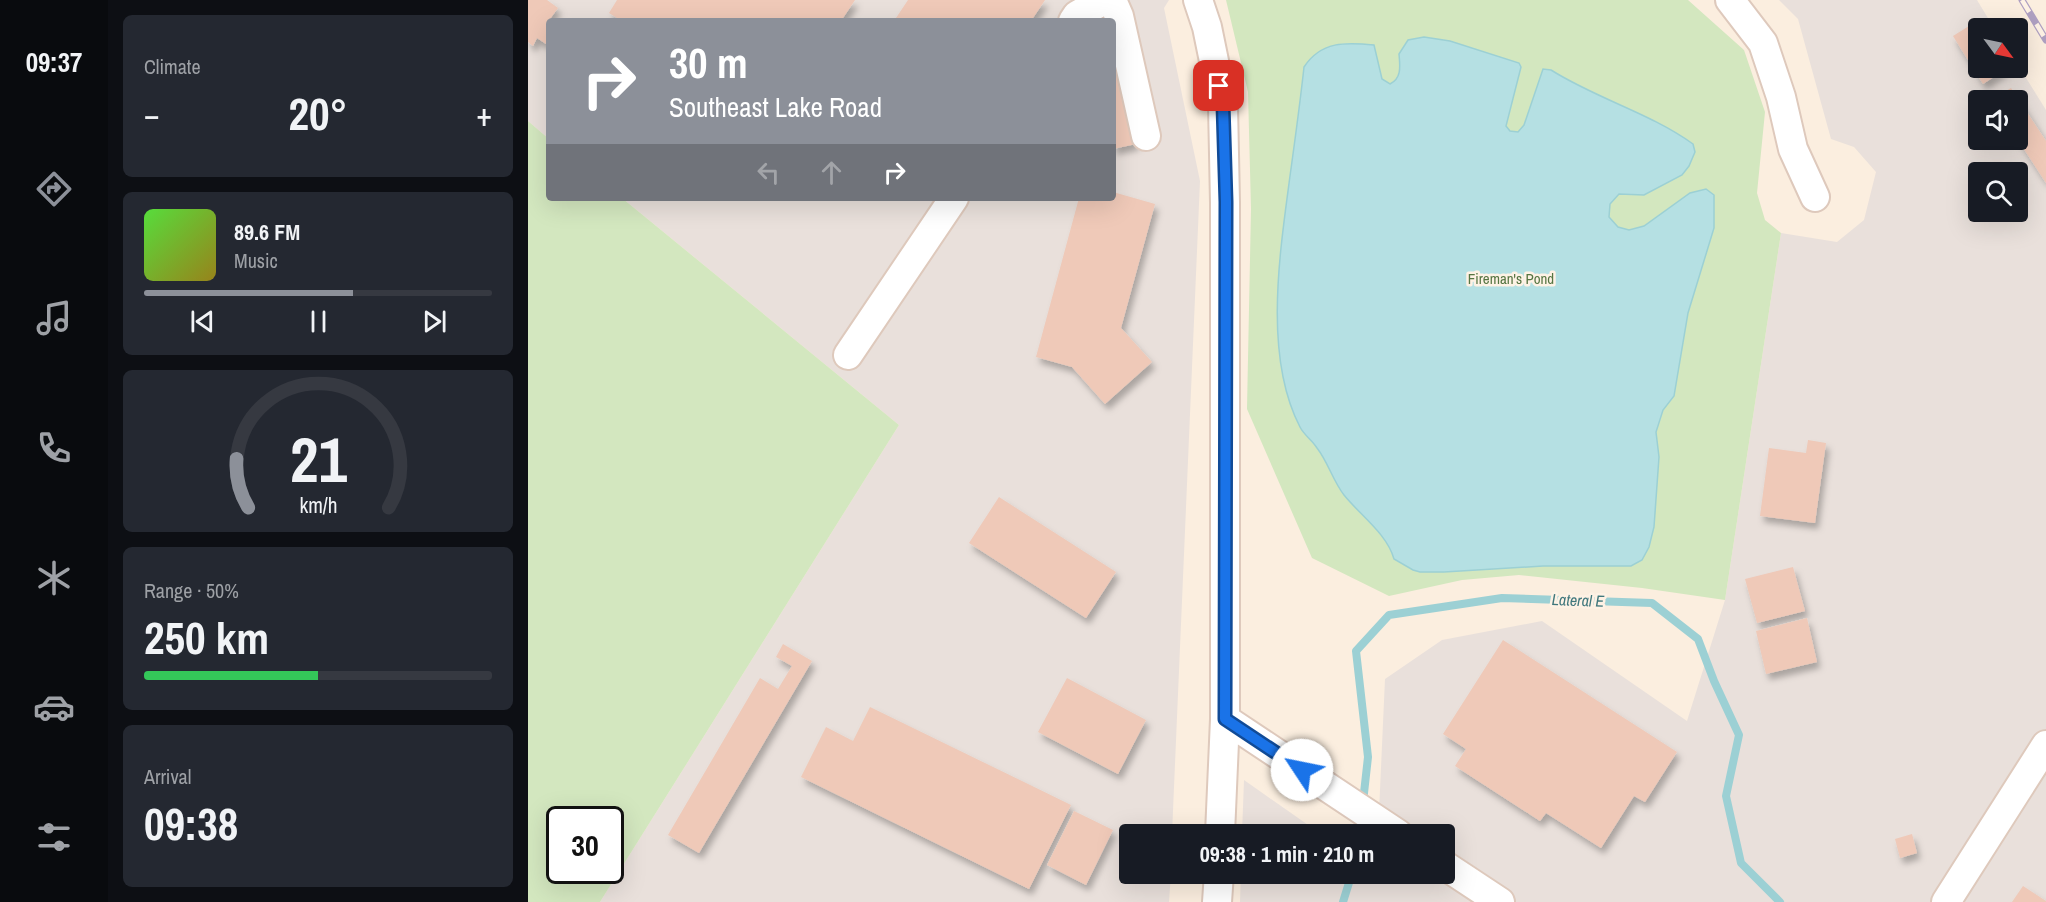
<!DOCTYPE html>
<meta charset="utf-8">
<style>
:root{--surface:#171b24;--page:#242831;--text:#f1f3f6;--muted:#9ea1a6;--line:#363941;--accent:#8c9099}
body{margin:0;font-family:"Archivo Narrow",sans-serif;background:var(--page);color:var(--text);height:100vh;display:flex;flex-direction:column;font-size:22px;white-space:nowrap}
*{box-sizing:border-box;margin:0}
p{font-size:20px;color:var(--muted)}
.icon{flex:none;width:33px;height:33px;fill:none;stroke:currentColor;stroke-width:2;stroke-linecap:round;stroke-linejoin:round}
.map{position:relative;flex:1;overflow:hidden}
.drawer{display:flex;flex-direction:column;gap:15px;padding:15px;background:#0d0f14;width:420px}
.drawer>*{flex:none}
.banner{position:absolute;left:18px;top:18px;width:570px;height:183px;border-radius:6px;box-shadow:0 6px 24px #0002;background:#8c9099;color:#fff;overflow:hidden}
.needle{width:39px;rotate:123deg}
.buttons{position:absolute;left:1440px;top:18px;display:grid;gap:12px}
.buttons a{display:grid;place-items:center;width:60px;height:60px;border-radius:6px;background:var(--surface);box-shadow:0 6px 24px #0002;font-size:30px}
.speed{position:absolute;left:18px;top:806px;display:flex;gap:12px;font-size:30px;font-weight:700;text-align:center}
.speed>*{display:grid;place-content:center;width:78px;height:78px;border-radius:50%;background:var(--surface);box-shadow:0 6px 24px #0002;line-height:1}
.speed .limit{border:3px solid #111;border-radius:9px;background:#fff;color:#111}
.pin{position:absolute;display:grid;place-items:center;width:51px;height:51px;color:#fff;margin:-26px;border-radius:12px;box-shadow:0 3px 9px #0006}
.me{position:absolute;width:66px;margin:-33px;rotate:304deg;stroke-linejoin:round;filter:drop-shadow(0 0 4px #0008)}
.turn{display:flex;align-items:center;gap:21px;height:126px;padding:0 24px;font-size:27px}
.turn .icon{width:78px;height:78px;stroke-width:2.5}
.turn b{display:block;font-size:42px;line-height:51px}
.lanes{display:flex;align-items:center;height:57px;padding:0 24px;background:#0003;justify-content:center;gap:30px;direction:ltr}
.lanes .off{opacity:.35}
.big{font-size:45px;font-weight:800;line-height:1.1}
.drawer .card{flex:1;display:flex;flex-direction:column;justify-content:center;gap:9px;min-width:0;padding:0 21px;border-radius:9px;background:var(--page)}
.drawer .dial{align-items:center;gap:0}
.dial svg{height:156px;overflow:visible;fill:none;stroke:var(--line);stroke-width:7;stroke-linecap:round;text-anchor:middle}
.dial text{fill:var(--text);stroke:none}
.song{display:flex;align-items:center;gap:18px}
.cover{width:72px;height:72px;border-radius:9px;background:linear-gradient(135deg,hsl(110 70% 55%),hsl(50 70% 35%))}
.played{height:6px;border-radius:3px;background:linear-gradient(90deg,var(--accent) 60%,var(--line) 60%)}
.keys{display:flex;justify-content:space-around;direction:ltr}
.heat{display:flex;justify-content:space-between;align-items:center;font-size:33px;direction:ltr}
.charge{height:9px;border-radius:4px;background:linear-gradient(90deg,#34c759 50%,var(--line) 0)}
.trip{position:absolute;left:591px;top:824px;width:336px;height:60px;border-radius:6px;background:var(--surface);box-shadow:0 6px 24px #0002;font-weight:800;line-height:60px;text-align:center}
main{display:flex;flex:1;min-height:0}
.tab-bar{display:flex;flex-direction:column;width:108px;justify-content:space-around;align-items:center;background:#090b0e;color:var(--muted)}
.tab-bar .icon{width:42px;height:42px}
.tab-bar .active{color:var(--accent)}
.tab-bar b{font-size:27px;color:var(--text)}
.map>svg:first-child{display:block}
.industrial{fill:#e9e0db;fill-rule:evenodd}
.green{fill:#d3e7bf;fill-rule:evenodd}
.water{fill:#b5e0e3;stroke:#9cd0d4;stroke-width:1.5}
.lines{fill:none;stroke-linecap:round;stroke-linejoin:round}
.stream{stroke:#9cd0d4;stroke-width:8}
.building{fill:#efc9b8;filter:url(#shadow)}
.minor-casing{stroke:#dec9bc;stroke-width:32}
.minor{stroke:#fff;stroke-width:28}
.rail-casing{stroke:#afa0c2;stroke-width:7}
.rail{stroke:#fef2e5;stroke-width:4.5;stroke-dasharray:14;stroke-linecap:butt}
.route-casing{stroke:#114b97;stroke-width:15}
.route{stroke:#1a73e8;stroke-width:10}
.labels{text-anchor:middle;stroke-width:5;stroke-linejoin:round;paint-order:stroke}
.park-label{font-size:15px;fill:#557542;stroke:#fef2e5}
.water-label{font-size:16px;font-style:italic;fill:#40777c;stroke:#fef2e5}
</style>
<main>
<nav class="tab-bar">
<b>09:37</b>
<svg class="icon active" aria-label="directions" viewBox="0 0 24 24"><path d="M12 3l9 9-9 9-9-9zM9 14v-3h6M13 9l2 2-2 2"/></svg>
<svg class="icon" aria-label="music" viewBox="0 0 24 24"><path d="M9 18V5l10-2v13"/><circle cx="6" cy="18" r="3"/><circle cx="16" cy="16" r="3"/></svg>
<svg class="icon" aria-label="phone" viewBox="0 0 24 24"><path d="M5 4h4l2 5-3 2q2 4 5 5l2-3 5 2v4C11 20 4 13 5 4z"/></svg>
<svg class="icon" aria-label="climate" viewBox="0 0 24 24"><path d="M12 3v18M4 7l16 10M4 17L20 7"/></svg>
<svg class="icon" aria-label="car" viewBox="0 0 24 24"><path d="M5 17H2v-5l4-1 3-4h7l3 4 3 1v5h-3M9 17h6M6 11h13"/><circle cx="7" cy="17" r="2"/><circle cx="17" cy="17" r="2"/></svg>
<svg class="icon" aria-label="filters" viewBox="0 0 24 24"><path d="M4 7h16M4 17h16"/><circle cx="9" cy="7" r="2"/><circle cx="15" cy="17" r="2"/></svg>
</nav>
<section class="drawer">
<div class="card"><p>Climate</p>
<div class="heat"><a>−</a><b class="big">20°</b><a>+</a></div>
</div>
<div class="card">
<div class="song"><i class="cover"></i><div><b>89.6 FM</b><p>Music</p></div></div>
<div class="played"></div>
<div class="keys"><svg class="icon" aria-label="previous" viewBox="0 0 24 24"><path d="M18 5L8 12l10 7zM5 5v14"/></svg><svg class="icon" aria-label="pause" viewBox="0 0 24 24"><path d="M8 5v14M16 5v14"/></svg><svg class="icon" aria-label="next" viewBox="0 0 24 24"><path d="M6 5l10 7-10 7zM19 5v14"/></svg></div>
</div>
<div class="card dial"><svg viewBox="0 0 100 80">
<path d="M14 69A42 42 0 1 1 86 69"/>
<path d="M14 69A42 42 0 0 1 8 44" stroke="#8c9099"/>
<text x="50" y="56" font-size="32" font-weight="700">21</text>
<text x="50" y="72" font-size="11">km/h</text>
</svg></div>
<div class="card"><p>Range · 50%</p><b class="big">250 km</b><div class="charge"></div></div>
<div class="card"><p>Arrival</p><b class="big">09:38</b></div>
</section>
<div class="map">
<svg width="1518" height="902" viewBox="0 0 1518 902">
<defs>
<filter id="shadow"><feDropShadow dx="3.5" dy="6" stdDeviation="3" flood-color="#0004"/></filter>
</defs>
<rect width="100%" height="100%" fill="#fbeedf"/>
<!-- industrial -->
<path class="industrial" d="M0,0h641l-5,8 36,173 -28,653h-42v39h41l-2,29h-569l299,-477 -277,-227h491v-177h-564v118l-21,-18z
M1251,0h198l17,28h-16v40h40v-3l28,45v792h-806l1,-29h203v-39h-66l7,-155 57,-39 100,-19 145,100 38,-121 56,-367 56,9 27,-22 12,-48 -22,-25 -23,-8 -33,-120zM1450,100h40v40h-40zM1450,172h40v40h-40z
M716,780l77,54h-79z"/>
<!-- green -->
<path class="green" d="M698,0h462l56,50 21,62 -8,81 8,27 16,13 -56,367 -83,-12 -123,-13 -57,5 -73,16 -77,-38 -65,-149 4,-200 -3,-117z
M0,121l21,18v59h73l277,227 -299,477h-72zM32,819h50v51h-50z"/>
<!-- water -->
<path class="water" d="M896,37l26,4 69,22 2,4 -15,59 4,5 8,1 6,-7 19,-56 8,1c46,29 99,43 142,74l2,8 -6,14 -7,9 -38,20 -25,-1 -9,10 -1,13 9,10 11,3 15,-4 46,-33 16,-4 8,6v33l-26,85 -14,83 -11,14 -7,22 3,25 -5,70 -5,20 -7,13 -11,6h-88l-99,6h-24l-7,-2 -19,-11c-7,-25 -33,-43 -50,-64 -11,-14 -16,-33 -27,-47 -5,-8 -13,-13 -17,-21 -37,-71 -20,-175 -10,-251 5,-36 10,-72 14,-109 17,-26 42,-25 70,-22l8,34 8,5c12,-6 10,-18 9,-30l9,-14z"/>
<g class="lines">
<!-- stream -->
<path class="stream" d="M835,802l5,-45 -12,-106 33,-36 113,-17 150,5 46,36 16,42 25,54 -13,61 15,67 39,39
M831,834l2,-17
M815,902l9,-29"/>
</g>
<!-- building -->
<path class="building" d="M0,0h19l11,8 -8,11 3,2h-4v25l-12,-8 -4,8 -5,-4z
M89,0h238l-14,21h-219l-13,-8z
M380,0h137l-14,21h-137z
M1449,21l4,7h-3v40h27l1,1 -23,15 -30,-48z
M585,53l23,91 -23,5z
M1483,88l35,53v42l-28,-43v-40h-27z
M585,192l42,12 -34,124 31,34 -47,42 -33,-37 -36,-10 43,-159h34z
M1280,440l18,3 -11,80 -55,-7 9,-68 37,5z
M471,497l117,75 -30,46 -117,-75z
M1265,567l12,44 -48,12 -12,-44z
M1279,618l10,44 -51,12 -10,-43z
M975,640l174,112 -32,50 -11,-6 -33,52 -55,-35 -6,8 -85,-55 11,-17 -23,-15z
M255,644l29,17 -113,192 -31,-18 92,-157 18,11 14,-23 -16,-9z
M539,678l79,42 -28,54 -80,-42z
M342,707l201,98 -42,84 -228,-112 25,-50 27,14z
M546,811l39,19 -27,55 -39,-20z
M1384,834l5,19 -17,5 -5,-19z
M1495,886l23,15v1h-34z"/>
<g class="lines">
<!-- minor casing -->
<g class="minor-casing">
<path id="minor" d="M584,0l7,16 27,120
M670,0l9,27 16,78 2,98v516l-5,115
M1202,0l33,43 18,54 12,52 22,48
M545,21l4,-6 28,-15
M320,355l106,-157
M697,719l173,115
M916,865l56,37
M689,902l2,-29
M1418,902l100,-157"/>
</g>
<!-- minor -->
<use href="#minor" class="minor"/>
<!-- rail casing -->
<g class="rail-casing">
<path id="rail" d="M1494,0l24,40"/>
</g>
<!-- rail -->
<use href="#rail" class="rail"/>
</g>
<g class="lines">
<!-- route casing -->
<g class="route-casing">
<path id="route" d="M691,86l4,19 3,97 -1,517 77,51"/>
</g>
<!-- route -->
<use href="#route" class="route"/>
</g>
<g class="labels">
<!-- park labels -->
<g class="park-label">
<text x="983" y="284">Fireman's Pond</text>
</g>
<!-- water labels -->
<g class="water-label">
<text transform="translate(1050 600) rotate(2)" y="6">Lateral E</text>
</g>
</g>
</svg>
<div class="buttons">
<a><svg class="needle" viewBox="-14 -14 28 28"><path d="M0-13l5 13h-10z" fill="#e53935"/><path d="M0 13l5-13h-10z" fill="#9ea1a6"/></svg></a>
<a><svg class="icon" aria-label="sound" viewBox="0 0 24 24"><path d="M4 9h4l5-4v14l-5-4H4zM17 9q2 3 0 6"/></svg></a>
<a><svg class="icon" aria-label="search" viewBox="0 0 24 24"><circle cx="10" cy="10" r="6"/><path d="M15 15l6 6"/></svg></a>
</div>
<div class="speed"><div class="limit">30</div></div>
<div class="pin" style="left:691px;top:86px;background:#d93025"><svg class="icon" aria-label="arrive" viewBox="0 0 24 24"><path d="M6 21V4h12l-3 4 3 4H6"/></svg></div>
<svg class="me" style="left:774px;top:770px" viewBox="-20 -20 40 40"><circle r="19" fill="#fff"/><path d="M0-13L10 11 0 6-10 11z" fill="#1a73e8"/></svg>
<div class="trip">09:38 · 1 min · 210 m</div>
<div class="banner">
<div class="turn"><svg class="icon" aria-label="right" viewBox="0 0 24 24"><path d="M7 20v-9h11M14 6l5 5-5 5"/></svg><div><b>30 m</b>Southeast Lake Road</div></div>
<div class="lanes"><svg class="icon off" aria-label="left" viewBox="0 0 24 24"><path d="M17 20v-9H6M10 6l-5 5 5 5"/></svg><svg class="icon off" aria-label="ahead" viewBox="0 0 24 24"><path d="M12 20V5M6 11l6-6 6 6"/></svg><svg class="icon" aria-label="right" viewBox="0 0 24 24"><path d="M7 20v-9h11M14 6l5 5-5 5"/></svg></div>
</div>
</div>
</main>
